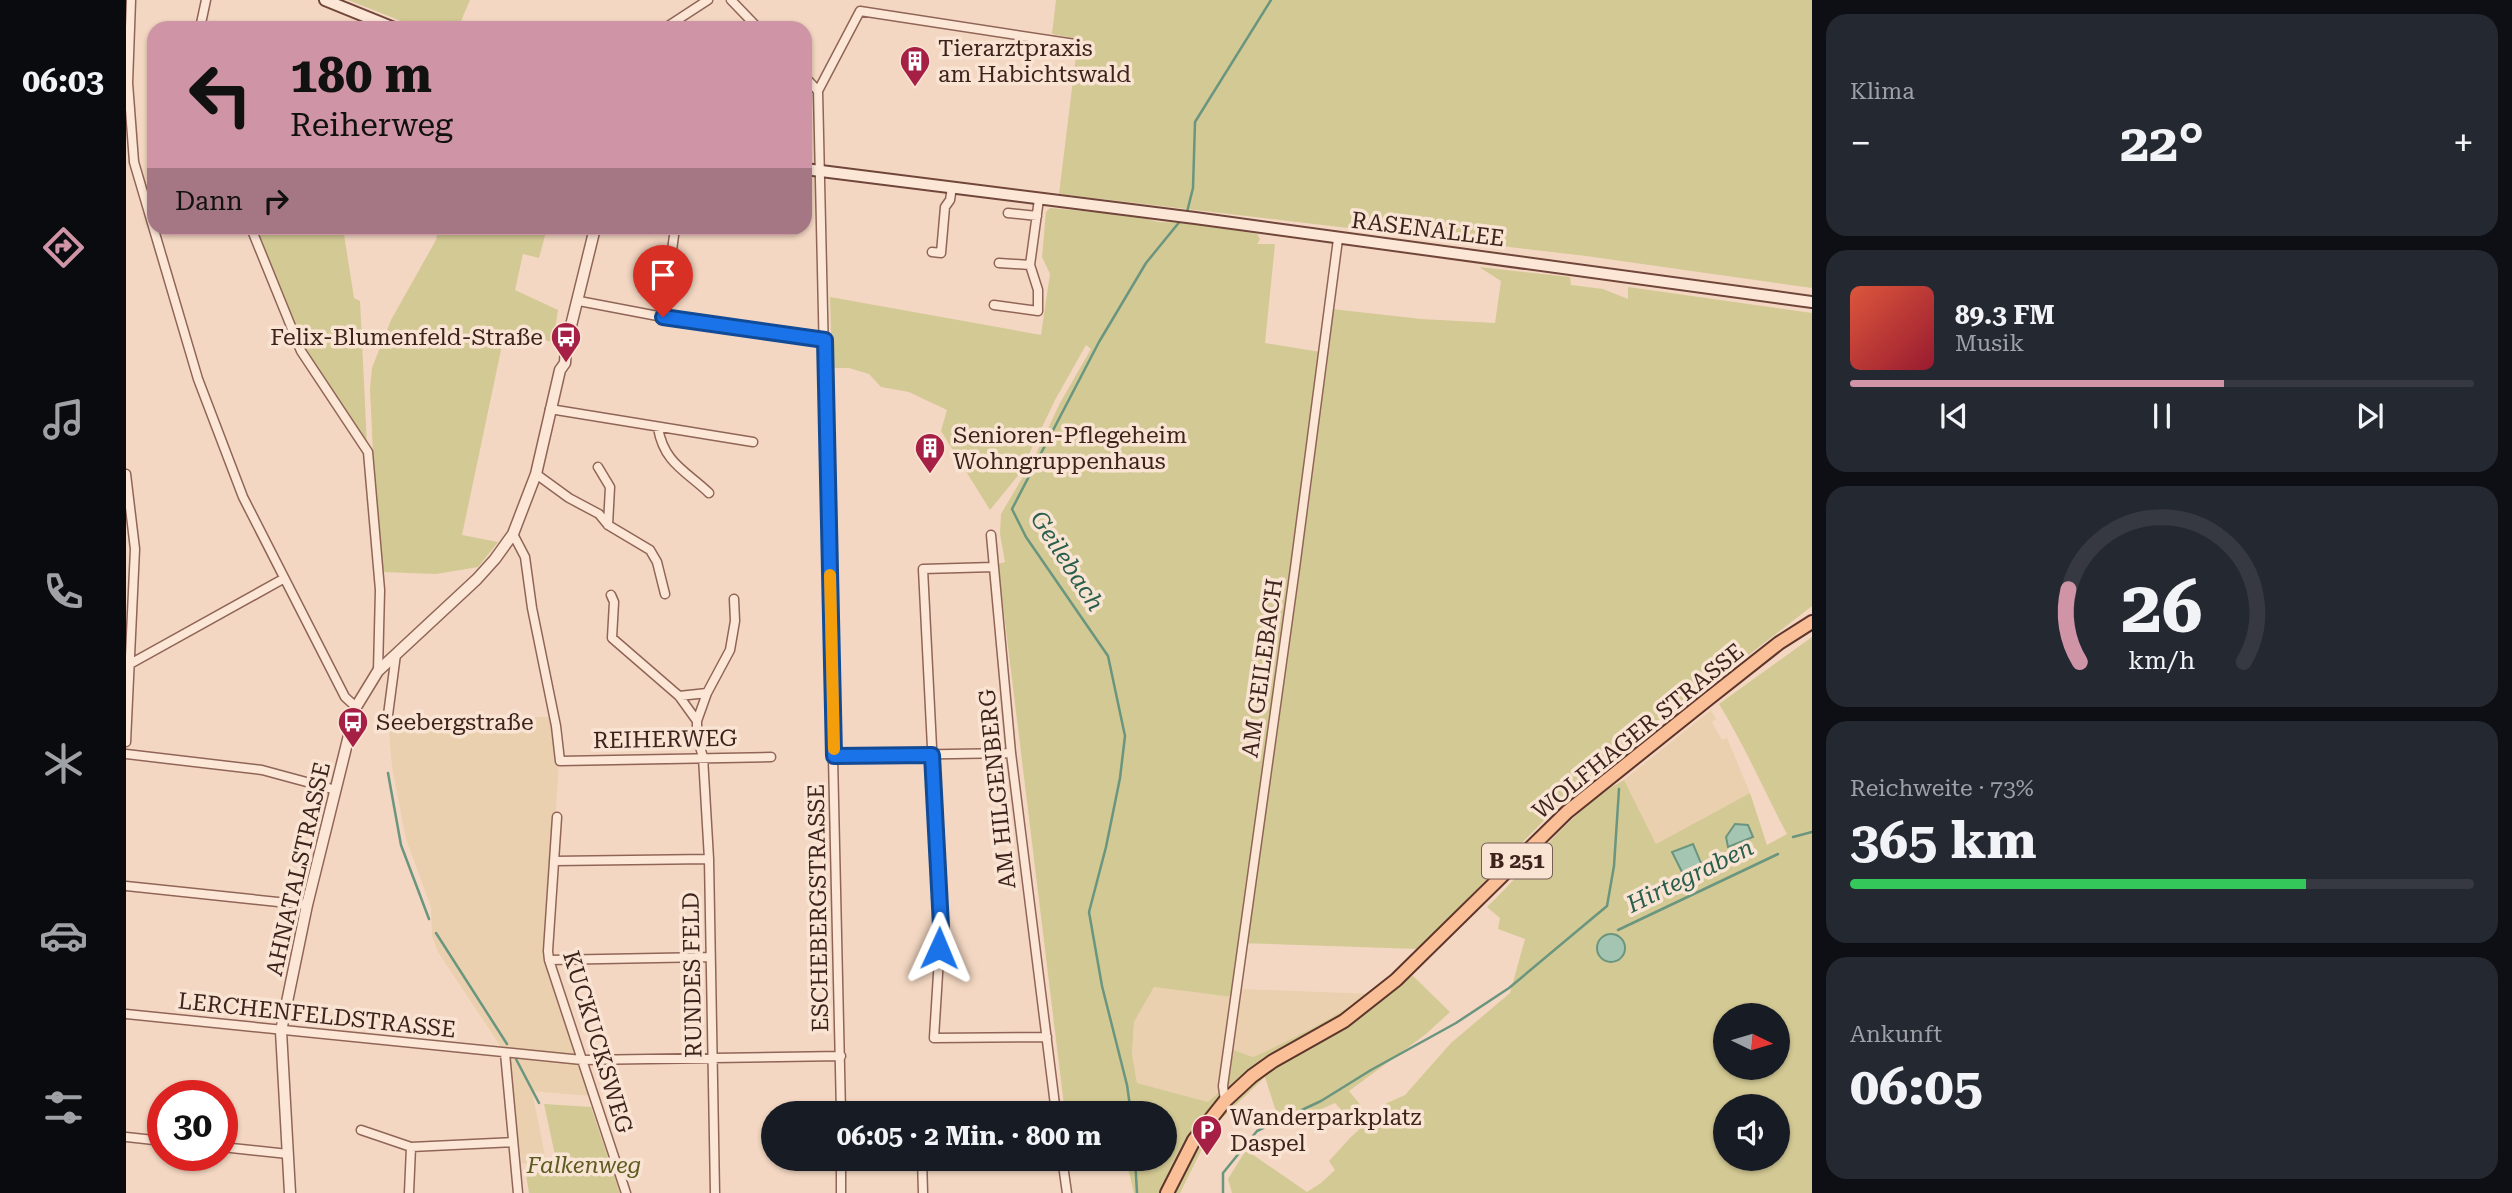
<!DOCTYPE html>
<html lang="de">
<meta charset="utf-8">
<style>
:root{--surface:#171b24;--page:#242831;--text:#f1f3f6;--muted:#9ea1a6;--line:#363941;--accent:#cf94a6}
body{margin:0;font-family:"Roboto Serif",serif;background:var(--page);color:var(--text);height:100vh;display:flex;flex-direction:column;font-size:26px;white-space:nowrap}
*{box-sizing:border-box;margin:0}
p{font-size:23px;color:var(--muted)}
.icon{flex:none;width:38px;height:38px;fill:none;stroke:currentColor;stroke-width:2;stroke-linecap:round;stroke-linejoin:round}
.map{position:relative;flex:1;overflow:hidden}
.details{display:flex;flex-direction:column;gap:14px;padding:14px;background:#0d0f14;width:700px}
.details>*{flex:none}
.hud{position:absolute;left:21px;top:21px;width:665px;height:214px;border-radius:21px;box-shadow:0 2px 5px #0004;background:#cf94a6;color:#111;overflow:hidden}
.needle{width:46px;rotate:95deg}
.buttons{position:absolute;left:1587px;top:1003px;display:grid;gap:14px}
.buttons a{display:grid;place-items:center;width:77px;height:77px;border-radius:50%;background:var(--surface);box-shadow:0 2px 5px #0004;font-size:35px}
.speed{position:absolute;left:21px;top:1080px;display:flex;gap:14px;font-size:35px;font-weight:700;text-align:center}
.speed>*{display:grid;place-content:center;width:91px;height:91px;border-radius:50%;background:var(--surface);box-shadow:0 2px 5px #0004;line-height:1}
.speed .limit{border:10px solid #d22;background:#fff;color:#111}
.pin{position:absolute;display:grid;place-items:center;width:60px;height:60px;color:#fff;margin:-72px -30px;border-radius:50% 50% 50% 0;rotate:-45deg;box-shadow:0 0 7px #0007}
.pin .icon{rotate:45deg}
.me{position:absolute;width:77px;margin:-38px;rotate:1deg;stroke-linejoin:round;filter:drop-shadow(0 0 5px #0008)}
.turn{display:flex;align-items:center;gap:24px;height:147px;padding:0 28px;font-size:32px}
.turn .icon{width:91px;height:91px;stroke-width:2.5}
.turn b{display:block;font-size:49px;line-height:60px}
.then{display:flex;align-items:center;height:66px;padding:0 28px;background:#0003;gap:14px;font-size:26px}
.big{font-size:52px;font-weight:700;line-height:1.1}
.details .tile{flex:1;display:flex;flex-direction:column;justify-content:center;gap:10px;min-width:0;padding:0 24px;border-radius:21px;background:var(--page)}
.details .dial{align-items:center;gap:0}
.dial svg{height:182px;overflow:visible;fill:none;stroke:var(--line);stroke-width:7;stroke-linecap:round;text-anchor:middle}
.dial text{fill:var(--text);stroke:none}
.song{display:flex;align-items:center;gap:21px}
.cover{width:84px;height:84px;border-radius:10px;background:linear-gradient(135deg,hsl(10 70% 55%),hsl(350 70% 35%))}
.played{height:7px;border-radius:4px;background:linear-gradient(90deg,var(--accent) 60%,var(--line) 60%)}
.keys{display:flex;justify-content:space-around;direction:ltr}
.heat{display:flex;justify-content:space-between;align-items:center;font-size:38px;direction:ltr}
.charge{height:10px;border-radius:5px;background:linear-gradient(90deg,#34c759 73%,var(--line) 0)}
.trip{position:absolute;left:635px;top:1101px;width:416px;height:70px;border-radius:35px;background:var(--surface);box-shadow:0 2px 5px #0004;font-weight:700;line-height:70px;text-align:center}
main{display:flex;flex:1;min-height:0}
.menu{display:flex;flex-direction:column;width:126px;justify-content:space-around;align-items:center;background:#090b0e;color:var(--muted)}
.menu .icon{width:49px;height:49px}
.menu .active{color:var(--accent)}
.menu b{font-size:32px;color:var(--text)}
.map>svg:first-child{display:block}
.farmland{fill:#ead0ae}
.green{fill:#d3c994;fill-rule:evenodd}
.water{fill:#a5c5b3;stroke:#6a957f;stroke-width:2}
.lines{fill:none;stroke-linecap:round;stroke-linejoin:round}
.stream{stroke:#6a957f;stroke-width:2.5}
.minor-casing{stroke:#906557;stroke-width:11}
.tertiary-casing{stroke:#906557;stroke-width:13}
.secondary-casing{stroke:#71463a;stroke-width:14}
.primary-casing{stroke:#5d352b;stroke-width:16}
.minor{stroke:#fce7d7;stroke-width:8}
.tertiary{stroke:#fce7d7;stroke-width:10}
.secondary{stroke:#fce7d7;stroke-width:10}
.primary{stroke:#fabf96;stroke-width:12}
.route-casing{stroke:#114b97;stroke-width:18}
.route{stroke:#1a73e8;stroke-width:12}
.slow{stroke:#f59e0b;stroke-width:12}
.labels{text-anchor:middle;stroke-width:7;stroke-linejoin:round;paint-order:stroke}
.shield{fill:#f9e4d3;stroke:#765d54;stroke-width:2}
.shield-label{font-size:21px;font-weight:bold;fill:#3e231d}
.poi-label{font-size:23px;fill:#3e231d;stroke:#f9e4d3;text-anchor:start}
.street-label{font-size:23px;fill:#3e231d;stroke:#f9e4d3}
.park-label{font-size:23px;font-style:italic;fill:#5c5b21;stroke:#f9e4d3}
.water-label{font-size:24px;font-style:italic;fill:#2a5f4d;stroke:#f9e4d3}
</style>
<main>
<nav class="menu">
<b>06:03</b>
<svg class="icon active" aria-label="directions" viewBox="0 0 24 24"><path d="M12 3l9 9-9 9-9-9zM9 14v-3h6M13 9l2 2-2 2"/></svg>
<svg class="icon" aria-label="music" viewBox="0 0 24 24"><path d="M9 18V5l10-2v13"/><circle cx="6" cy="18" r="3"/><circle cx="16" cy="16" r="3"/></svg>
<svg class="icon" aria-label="phone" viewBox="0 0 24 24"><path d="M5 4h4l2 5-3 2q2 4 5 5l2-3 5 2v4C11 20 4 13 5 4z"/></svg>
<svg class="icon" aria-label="climate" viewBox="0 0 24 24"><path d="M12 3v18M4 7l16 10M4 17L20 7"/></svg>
<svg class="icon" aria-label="car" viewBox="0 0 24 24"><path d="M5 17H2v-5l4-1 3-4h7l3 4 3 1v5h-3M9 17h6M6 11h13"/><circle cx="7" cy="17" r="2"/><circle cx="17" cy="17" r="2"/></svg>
<svg class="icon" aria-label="filters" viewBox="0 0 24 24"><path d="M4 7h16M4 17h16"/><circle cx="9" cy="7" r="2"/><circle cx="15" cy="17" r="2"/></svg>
</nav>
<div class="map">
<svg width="1686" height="1193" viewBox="0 0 1686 1193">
<rect width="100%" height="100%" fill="#f3d7c2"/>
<!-- farmland -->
<path class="farmland" d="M1585,710l5,9 -4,3 10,18 5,-2 23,55 -94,51 -32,-64z
M262,717h165l6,44 -13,201 46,134 -60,-5 14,70 -24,3 -17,-111 -67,-101 -6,-16 -1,-29 -25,-68 -14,-72z
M1028,987l78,10 -14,96 -10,9 -71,-19 -5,-29 2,-32z
M1116,989l128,5 -30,19 -57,31 -30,13 -20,-7z"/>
<!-- green -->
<path class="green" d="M222,0h122l-12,28h-39z
M930,0h756v288l-226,-32 -527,-62 19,-155 -26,-5z
M924,208l88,8 20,6 37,1 62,11 3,5 -3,5h18l-10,99 55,9 -21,160h9l24,-203 89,10 74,4 6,-42 -22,-14 91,10 1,8 32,4 25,10v-12l184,26v293l-135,104 -5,-8 -14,20 -101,85 -139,142 -179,-6 -7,54 -78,-10 -20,35 -2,32 5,29 71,19 10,-9 1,1 -2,8 -23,27 -31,64h-29l-8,-34 40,-1v-45h-49l-2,-9 -51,1 -66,-541 7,-2 -5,-28 1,-20 33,-56 26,-55 31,-54 -5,-4 -31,55 -35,73 -30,37 -49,-79 6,-21 -38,-18 -28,-5 -12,-13 -20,-6h-17l-2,-71 211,38 9,-61 -8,-17 4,-45z
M129,228h88l11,70 6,3 7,145 -67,-100z
M313,228h108l-8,30 -16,-4 -8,36 43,20 -5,32 -48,-11 -43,204 36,7 -20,25 -42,7 -54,-2 -9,-119 -3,-64 2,-21 19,-48 45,-80z
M1686,637v556h-580l-4,-14 18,-29 61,42 14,-9 14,-13 -6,-9 21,-23 37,-35 18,-8 46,-52 59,-50 15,-54 -27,-10 2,-11 -13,-11c40,-38 90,-103 137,-127l32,64 94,-51 17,52 20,-11c-23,-43 -42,-88 -68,-130zM1600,1015h52v53h-52zM1600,1106h52v52h-52z
M1287,976l37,36 -24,22 -77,57 13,16 -13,11 -14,-15 -54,24 -16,-50 -45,43c2,-31 107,-81 132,-99 14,-10 48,-43 61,-45z
M1244,994l-1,4 -133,87 -8,2 5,-37 20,7c41,-18 80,-39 117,-63z
M418,1104l47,3 29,86h-91l-3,-19 32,-5z
M1083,1129l6,1 -14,21 -21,42h-6z"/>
<!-- water -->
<path class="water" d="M1609,824l13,1 5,12 -25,10 -2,-10z
M1567,844l8,19 -18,11 -11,-22z
M1471 948a14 14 0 1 1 28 0a14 14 0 1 1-28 0Z"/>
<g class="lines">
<!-- stream -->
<path class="stream" d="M1061,212l6,-24 2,-66 76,-122
M262,773l13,72 28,74
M1667,837l19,-5
M1492,930l160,-76
M310,933l71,111
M390,1059l23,44
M1005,1113l-4,-28 -25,-99 -13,-74 17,-65 14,-69 5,-42 -17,-80 -82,-119 -14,-28 87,-167 47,-79 35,-43
M1009,1158l2,35
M1097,1193v-20l34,-42 64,-30 50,-31 85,-47 53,-35 98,-82 7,-40 5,-77"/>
<!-- minor casing -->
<g class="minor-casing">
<path id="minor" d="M5,0l-3,83 6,79 64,217 45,118 102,200 11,10
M605,0l27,28
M74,28l6,-28
M539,28l43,-28
M679,77l13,14 23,1022
M692,91l42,-80 215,33
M882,213l29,3
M125,228l50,123 67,101 12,138 -2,81
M806,252l9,1 4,-46 5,-7 2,-13
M873,263l31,2
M453,301l84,16 162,23
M868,305l44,6v-21l-8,-25 9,-66
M537,317l12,-89
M424,409l203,33
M532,428c6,35 28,43 51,65
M472,467l12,20 -2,38
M0,474l9,75 -9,193
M410,474l33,24 30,16 9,11 42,25 7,12 8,32
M387,534l12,23 7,51 24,118 4,35 211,-4
M865,535l20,218 45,360
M868,567l-71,2 18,357 -7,112 113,-1
M485,595l3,7 -2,36 67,58 18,25
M4,664l153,-85
M553,696l28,-3
M262,715l8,-61
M0,754l136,16 74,20
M708,756l177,-3
M431,817l-9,134 1,9 77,233
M428,861l155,-2
M0,886l181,19
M423,960l160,-3
M0,1014l456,46 259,-4
M379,1053l13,140
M1099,1101l-2,-15 72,-518 43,-329
M235,1130l50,17
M0,1137l37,4
M96,1147l66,7
M715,1158v35
M796,1158l1,35
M936,1158l5,35
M283,1193l2,-46 102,-5
M589,1193l-6,-334 -6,-102 -6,-20v-16l10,-28 23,-43 5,-29 -1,-22"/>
</g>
<!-- tertiary casing -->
<g class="tertiary-casing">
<path id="tertiary" d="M164,1193l-9,-162 26,-126 49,-198 22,-36 99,-92 18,-20 18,-25 23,-60 24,-104 5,-7 1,-17 29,-118"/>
</g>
<!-- secondary casing -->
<g class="secondary-casing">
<path id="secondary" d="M199,0l69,28
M679,169l390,49 617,84"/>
</g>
<!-- primary casing -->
<g class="primary-casing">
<path id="primary" d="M1041,1193l27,-53 31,-39 27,-25 21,-15 71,-40 52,-41 171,-168 141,-113 71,-56 33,-21"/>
</g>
<!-- minor -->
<use href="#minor" class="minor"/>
<!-- tertiary -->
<use href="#tertiary" class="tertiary"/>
<!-- secondary -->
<use href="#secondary" class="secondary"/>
<!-- primary -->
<use href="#primary" class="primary"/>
</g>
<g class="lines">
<!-- route casing -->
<g class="route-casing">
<path id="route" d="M537,317l162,23 9,416 98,-1 9,171 -2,22"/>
</g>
<!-- route -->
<use href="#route" class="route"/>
<!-- slow -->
<path class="slow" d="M704,575l4,174"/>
</g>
<!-- icons -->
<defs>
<g id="building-pin" transform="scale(1.575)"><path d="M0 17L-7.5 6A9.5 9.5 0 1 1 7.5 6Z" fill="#a61f45" stroke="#f9e4d3"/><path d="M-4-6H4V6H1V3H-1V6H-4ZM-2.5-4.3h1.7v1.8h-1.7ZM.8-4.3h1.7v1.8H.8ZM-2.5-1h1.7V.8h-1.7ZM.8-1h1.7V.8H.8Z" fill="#fff"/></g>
<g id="bus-pin" transform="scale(1.575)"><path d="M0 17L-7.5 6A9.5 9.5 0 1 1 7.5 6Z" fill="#a61f45" stroke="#f9e4d3"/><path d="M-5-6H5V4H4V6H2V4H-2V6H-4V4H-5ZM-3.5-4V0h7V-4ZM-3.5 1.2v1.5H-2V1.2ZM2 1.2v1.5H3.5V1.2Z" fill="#fff"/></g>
<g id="parking-pin" transform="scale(1.575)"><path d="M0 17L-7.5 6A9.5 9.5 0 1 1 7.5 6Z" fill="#a61f45" stroke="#f9e4d3"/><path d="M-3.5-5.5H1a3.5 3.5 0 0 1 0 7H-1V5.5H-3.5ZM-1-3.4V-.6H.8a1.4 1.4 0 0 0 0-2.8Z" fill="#fff"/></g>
</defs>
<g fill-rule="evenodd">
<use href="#building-pin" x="789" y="61"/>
<use href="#bus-pin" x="440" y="337"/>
<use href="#building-pin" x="804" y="448"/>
<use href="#bus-pin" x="227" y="722"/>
<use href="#parking-pin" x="1081" y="1130"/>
</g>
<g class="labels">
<!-- shield labels -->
<rect class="shield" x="1356" y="843.5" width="70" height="35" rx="5"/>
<g class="shield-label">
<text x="1391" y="868">B 251</text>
</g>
<!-- poi labels -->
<g class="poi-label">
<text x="812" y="56">Tierarztpraxis<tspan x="812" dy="26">am Habichtswald</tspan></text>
<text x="417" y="345" text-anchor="end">Felix-Blumenfeld-Straße</text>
<text x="827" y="443">Senioren-Pflegeheim<tspan x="827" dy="26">Wohngruppenhaus</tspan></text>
<text x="250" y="730">Seebergstraße</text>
<text x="1104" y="1125">Wanderparkplatz<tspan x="1104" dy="26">Daspel</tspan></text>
</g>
<!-- street labels -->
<g class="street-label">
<text transform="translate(1302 229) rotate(7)" y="8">RASENALLEE</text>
<text transform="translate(1136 668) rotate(-82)" y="8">AM GEILEBACH</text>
<text transform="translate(1512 731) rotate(-39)" y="8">WOLFHAGER STRASSE</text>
<text transform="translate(539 739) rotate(-1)" y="8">REIHERWEG</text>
<text transform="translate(871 789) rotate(-96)" y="8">AM HILGENBERG</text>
<text transform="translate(172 869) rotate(-77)" y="8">AHNATALSTRASSE</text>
<text transform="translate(692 908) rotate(-91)" y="8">ESCHEBERGSTRASSE</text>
<text transform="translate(566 975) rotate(-91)" y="8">RUNDES FELD</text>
<text transform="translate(191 1015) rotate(6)" y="8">LERCHENFELDSTRASSE</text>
<text transform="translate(472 1042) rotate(73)" y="8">KUCKUCKSWEG</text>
</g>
<!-- park labels -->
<g class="park-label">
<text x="458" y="1173">Falkenweg</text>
</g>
<!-- water labels -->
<g class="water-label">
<text transform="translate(941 561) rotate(57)" y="8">Geilebach</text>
<text transform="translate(1564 876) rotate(-26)" y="8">Hirtegraben</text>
</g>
</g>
</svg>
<div class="buttons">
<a><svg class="needle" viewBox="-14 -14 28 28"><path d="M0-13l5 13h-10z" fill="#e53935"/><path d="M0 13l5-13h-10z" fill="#9ea1a6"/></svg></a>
<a><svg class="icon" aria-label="sound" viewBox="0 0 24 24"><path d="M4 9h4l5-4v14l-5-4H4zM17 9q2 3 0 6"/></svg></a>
</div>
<div class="speed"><div class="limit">30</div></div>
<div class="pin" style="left:537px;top:317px;background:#d93025"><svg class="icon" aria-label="arrive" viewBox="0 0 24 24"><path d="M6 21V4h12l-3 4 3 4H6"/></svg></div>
<svg class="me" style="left:813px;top:948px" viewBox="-20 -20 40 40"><path d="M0-17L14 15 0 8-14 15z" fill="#1a73e8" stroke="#fff" stroke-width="4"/></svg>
<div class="trip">06:05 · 2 Min. · 800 m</div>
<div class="hud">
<div class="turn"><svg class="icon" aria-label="left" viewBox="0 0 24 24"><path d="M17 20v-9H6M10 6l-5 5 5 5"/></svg><div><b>180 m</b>Reiherweg</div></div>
<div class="then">Dann<svg class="icon" aria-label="right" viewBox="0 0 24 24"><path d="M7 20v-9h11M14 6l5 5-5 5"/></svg></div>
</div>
</div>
<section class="details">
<div class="tile"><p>Klima</p>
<div class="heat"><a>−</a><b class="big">22°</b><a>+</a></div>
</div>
<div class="tile">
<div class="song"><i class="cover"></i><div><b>89.3 FM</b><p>Musik</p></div></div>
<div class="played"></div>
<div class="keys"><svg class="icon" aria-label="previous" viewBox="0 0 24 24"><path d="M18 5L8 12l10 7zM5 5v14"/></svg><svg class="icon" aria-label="pause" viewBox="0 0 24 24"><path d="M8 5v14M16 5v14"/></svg><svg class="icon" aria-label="next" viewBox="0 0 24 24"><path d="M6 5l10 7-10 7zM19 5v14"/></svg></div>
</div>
<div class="tile dial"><svg viewBox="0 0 100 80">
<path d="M14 69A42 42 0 1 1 86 69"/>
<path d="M14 69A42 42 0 0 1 9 37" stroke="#cf94a6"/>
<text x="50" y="56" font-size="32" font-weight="700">26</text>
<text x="50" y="72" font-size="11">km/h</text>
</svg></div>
<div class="tile"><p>Reichweite · 73%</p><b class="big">365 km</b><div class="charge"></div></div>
<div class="tile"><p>Ankunft</p><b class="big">06:05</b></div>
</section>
</main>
